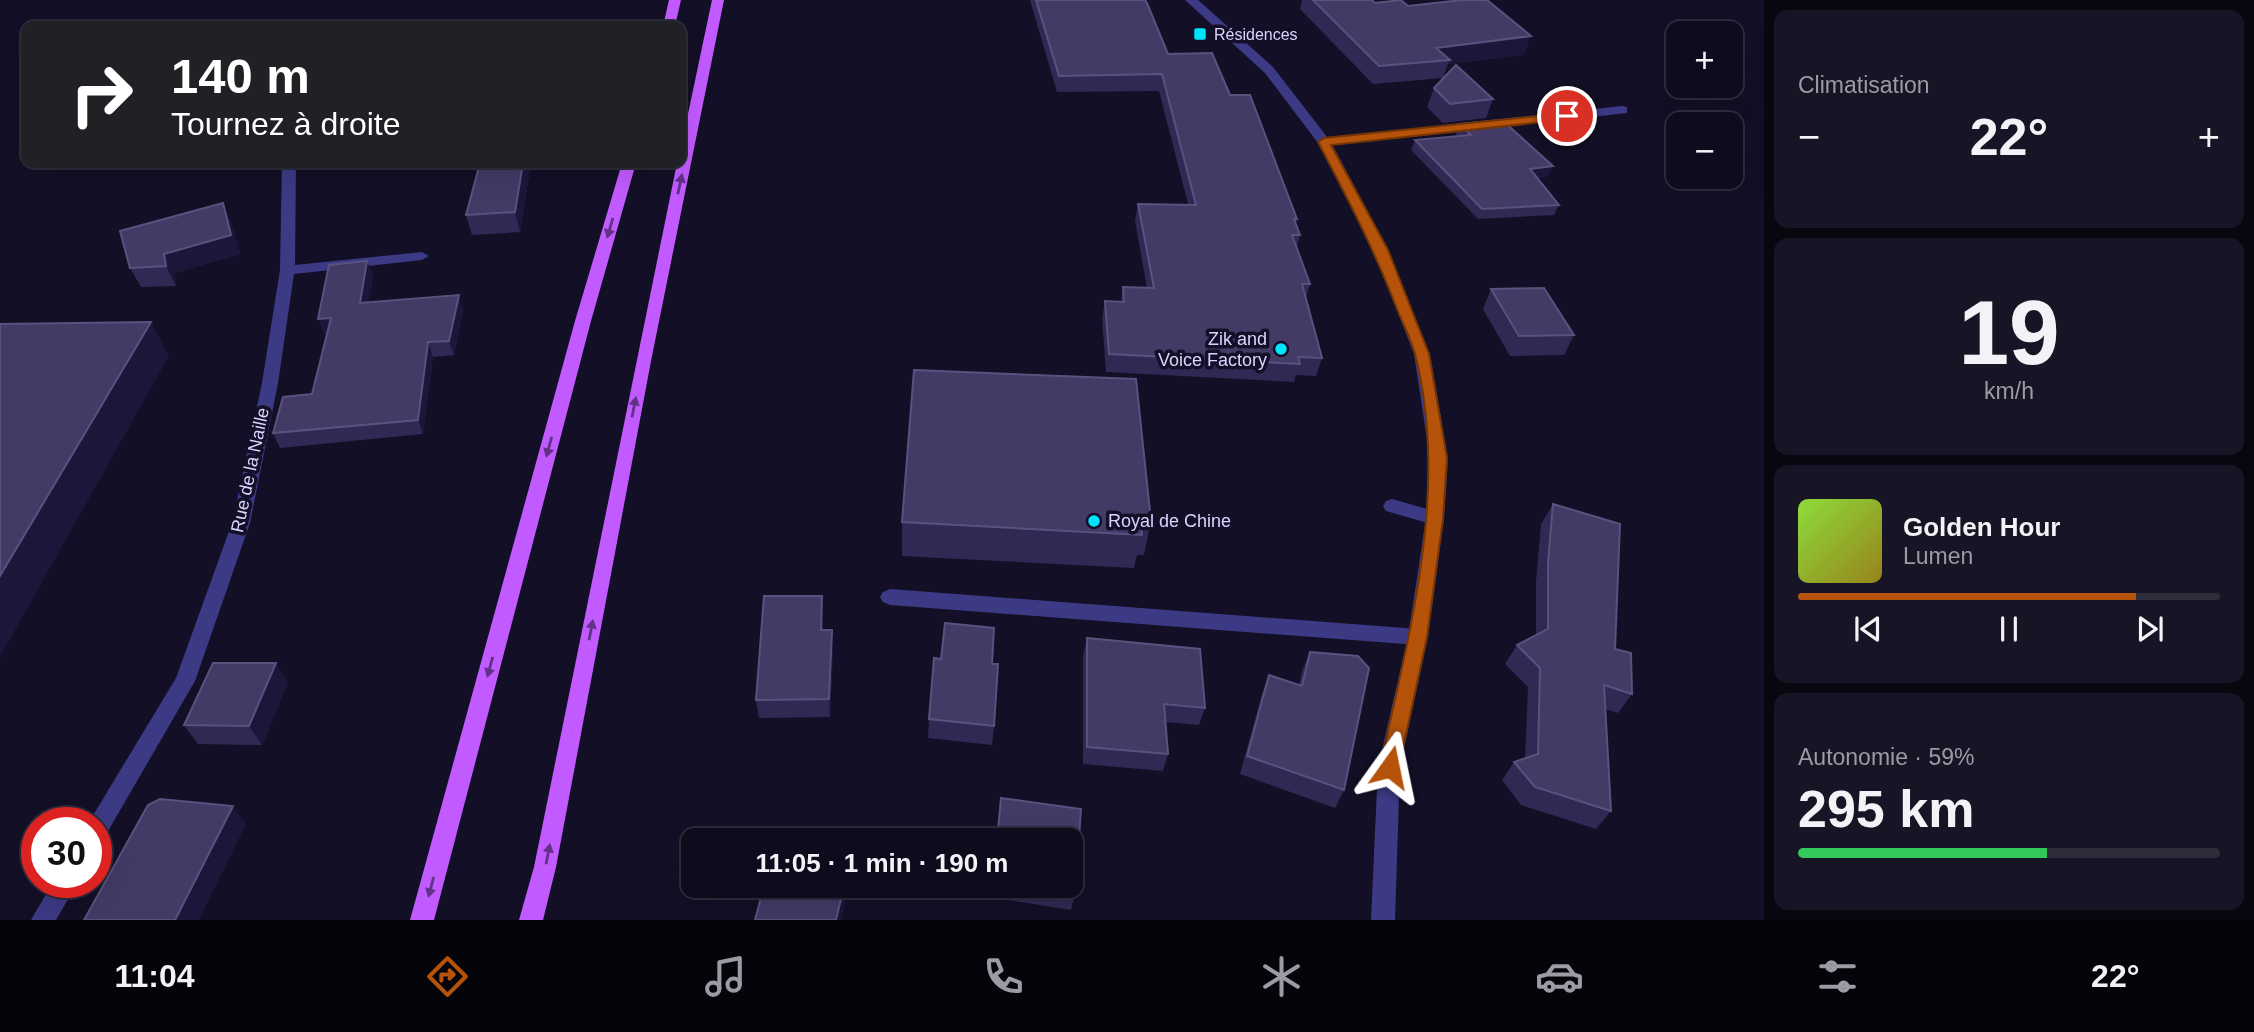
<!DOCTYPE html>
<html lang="fr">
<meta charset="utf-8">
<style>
:root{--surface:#0e0b1c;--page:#171425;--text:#f1f3f6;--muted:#9b9ba3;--line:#2e2b3b;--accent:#b45309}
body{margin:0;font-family:Helvetica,sans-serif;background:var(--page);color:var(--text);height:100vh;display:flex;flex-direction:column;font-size:26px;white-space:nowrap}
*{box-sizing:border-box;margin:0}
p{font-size:23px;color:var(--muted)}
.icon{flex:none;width:38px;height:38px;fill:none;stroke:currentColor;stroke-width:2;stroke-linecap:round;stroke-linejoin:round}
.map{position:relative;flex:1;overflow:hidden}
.side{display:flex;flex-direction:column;gap:10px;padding:10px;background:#08060f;width:490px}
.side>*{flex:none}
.top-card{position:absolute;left:21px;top:21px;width:665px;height:147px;border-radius:14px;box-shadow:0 7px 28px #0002,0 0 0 2px var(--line);background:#202124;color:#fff;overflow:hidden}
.tools{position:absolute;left:1666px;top:21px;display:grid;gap:14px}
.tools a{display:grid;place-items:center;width:77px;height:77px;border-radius:14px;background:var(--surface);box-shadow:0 7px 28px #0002,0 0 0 2px var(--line);font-size:35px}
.speed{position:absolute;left:21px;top:807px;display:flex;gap:14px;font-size:35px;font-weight:700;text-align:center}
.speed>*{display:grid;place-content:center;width:91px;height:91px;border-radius:50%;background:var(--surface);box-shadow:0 7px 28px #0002,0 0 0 2px var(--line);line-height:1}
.speed .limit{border:10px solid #d22;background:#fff;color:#111}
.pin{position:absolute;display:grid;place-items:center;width:60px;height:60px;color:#fff;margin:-30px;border:4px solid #fff;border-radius:50%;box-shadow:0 2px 7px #0007}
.me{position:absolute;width:77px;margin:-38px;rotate:12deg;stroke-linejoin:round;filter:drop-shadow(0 0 5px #0008)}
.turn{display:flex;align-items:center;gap:24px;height:147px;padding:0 35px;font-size:32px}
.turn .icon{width:91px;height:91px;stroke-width:2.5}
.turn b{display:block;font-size:49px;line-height:60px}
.big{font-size:52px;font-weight:700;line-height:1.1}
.side .widget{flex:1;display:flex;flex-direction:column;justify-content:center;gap:10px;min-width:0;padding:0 24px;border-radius:14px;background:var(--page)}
.side .dial{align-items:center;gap:0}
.dial b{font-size:91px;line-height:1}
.song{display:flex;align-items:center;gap:21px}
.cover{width:84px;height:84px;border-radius:10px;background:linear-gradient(135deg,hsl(90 70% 55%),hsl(50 70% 35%))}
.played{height:7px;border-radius:4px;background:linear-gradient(90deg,var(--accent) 80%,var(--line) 80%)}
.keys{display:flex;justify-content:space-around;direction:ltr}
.heat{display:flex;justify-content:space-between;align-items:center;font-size:38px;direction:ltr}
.charge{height:10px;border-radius:5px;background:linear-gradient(90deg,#34c759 59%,var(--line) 0)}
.trip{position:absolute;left:681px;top:828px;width:402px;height:70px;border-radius:14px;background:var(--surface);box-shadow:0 7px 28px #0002,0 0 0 2px var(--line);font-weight:700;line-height:70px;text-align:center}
.menu{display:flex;height:112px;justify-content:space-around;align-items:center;background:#06040b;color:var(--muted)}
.menu .icon{width:49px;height:49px}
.menu .active{color:var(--accent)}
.menu b{font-size:32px;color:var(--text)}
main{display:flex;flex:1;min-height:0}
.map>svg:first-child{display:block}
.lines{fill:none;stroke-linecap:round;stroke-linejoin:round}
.lane{fill:#3d3a85;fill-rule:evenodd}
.street{fill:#3d3a85;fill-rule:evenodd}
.primary{fill:#c25bff;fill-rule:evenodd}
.wall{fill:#312854}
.shaded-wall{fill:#1d163a}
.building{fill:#433a66;stroke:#5a527e;stroke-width:2}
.oneway{fill:#623188}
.route{fill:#b45309;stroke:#753606;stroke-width:2}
.poi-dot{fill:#00e5ff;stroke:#130f26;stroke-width:2.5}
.labels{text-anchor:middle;stroke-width:7;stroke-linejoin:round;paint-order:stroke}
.far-poi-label{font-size:16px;fill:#d9d4ff;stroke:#130f26;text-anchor:start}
.poi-label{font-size:18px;fill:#d9d4ff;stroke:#130f26;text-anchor:end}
.street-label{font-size:18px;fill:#d9d4ff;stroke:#130f26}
</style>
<main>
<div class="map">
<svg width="1764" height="920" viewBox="0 0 1764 920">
<rect width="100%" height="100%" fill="#130f26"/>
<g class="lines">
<!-- lane -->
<path class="lane" d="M1622,106l5,1v6l-303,33 -7,-4 7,-4z
M1392,499l49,14 3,5 -3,5 -6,2 -49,-14 -3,-5 3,-5z
M890,589l528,40 7,2 3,6 -3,6 -7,2 -528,-40 -7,-3 -3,-5 3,-5z"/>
<!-- street -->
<path class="street" d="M1185,0h13l75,67 58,75 57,108 42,104 18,105 -4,59 -16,119 -28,130 -5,153h-24l7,-153 30,-130 18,-119 4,-59 -16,-105 -40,-104 -56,-107 -53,-70z
M282,163h14l-1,102 127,-13 7,4 -7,4 -128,14 -16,109 -28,140 -55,158 -91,157 -8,3v-19h-7l87,-144 56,-155 30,-140 18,-113z
M53,882h25l-22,38h-25z"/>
<!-- primary -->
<path class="primary" d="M669,0h12l-6,26h-12z
M712,0h12l-73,361 -95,506 -13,53h-24l15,-53 143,-704h4v-16z
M622,163h14l-45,158 -157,599h-24l165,-599z"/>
</g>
<!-- wall -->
<path class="wall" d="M1030,0h115l23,54 62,41 67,124 -1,5 4,11 -3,12 13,37 -4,14 16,60 -6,18 -20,-1 -2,7 -188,-10 -4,-53 3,-18 16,1 2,-15 24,1 -12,-67 3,-17h50l-29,-113 -102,1z
M1302,0h70l3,3 33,3 116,49 -76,9 -5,14 50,21 -7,19 -43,5 -16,-16 7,-19 9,-10 -70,6 -73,-75z
M1459,124l89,52 -11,2 22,27 -5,10 -76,4 -67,-69 4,-10 43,-4 -2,-2z
M531,163l-11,69 -48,3 -6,-20z
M231,222l9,32 -66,19 2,13 -35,1 -11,-19z
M367,261l6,15 -5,26 95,7 -9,46 -21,2 -10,77 -143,14 -7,-15 39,-39 15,-60h-3z
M1491,289l83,46 -10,20 -54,1 -27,-47z
M1553,504l62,145 17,45 -14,19 -13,-4 6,102 -15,18 -75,-24 -19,-25 12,-18 11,-4 3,-71 -23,-23 12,-19 19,-10v-53l5,-58z
M1151,521l-7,34h-7l-3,13 -232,-12v-34z
M823,615v15l10,19 -3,68 -71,1 -3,-18z
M1087,638l118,70 -6,17 -33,-3 2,32 -5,17 -80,-7v-108z
M1310,652l34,138 -9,18 -95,-34 22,-80 7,-19 30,10 3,-14z
M992,664l2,62 -2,19 -64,-7 1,-19z
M288,682l-26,63 -64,-1 -14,-19z
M991,886h80l4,7 -4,17 -81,-13z"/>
<!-- shaded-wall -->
<path class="shaded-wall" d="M1531,36l-7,19 -76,9 2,-4 -14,-12z
M523,163h8l-11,69 -5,-20z
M1553,166l-5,10 -22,3 4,-10z
M223,203l8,19 9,32 -66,19 2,13 -10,-20 -2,-12z
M367,261l6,15 -7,42 -6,-15z
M459,295l4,14 -9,46 -5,-14z
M331,318l6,14 -13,2 -6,-15z
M151,322l18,34 -169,301v-81z
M428,342l5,15 -10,77 -5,-14z
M822,596l1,19 -1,34 -1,-19z
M832,630l1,19 -3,68 -1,-18z
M276,663l12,19 -26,63 -13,-19z
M233,806l13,18 -47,96h-24z
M844,886l1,17 -4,17h-5z"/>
<!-- building -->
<path class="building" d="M1036,0h109l2,3 21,51 44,-1 18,42h20l47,124h-3l6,16h-8l18,49h-8l20,74 -24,-1 2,7 -191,-10 -4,-53 19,1 -1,-15 31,1 -16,-84 58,1 -34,-131 -103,2z
M1313,0h59l3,3 26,-3 7,6 54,-6h25l44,36 -95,12 14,12 -71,6z
M1456,65l37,34 -43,5 -16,-16z
M1502,120l51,46 -23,3 29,36 -77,4 -67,-69 56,-5 -12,-11z
M480,163h43l-8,49 -49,3z
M223,203l8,32 -67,19 2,12 -36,2 -10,-37z
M367,261l-7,42 99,-8 -10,46 -21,1 -10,78 -145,13 10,-36 29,-3 19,-76 -13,1 11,-54z
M1544,288l30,47 -55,1 -28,-47z
M151,322l-151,254v-252z
M914,370l222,9 15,142h-10l1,14 -240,-13z
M1553,504l67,20 -5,125 16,4 1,41 -28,-9 7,126 -76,-24 -21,-25 24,-8 2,-86 -23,-23 31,-16v-67z
M764,596h58l-1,34h11l-3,69 -73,1z
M945,623l49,5 -2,36h6l-4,62 -65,-7 5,-61 7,1z
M1087,638l113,11 5,59 -41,-4 4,50 -81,-7z
M1310,652l48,4 11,12 -25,122 -97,-34 22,-81 33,11z
M213,663h63l-27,63 -65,-1z
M1001,798l80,11 -6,84 -49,-7h45v-46h-74z
M160,799l73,7 -58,114h-91l64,-115z
M764,886h80l-8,34h-81z"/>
<!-- one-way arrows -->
<defs><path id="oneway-solid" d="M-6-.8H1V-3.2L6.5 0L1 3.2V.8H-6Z" transform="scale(1.75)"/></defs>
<g class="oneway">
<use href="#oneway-solid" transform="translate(680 184) rotate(-78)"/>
<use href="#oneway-solid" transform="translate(610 228) rotate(106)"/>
<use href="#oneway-solid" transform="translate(634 407) rotate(-79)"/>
<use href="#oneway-solid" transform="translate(549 447) rotate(105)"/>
<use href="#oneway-solid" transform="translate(591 630) rotate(-79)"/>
<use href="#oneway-solid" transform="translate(490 667) rotate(105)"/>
<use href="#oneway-solid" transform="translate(548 854) rotate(-79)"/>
<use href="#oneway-solid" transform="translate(431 887) rotate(105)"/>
</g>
<!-- route -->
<path class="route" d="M1567,113l4,1v5l-240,26 57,105 41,104 18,104 -4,61 -16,118 -28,130 -3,6 -6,3 -7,-3 -3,-6c29,-134 70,-277 35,-413 -4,-15 -12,-30 -18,-45 -22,-58 -50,-112 -79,-167l6,-4z"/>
<!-- markers -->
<g class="poi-dot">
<rect x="1193" y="27" width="14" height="14" rx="3.5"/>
<circle cx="1281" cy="349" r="7"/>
<circle cx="1094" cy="521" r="7"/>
</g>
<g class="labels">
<!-- far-poi labels -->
<g class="far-poi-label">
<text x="1214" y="40">Résidences</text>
</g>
<!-- poi labels -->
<g class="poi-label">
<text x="1267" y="345">Zik and<tspan x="1267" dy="21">Voice Factory</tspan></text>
<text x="1108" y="527" text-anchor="start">Royal de Chine</text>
</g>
<!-- street labels -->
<g class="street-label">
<text transform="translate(250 470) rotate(-78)" y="6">Rue de la Naille</text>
</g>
</g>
</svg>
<div class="tools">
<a>+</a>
<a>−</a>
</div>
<div class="speed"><div class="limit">30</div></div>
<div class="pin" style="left:1567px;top:116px;background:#d93025"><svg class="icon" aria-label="arrive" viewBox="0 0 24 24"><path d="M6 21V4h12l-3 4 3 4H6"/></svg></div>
<svg class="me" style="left:1390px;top:767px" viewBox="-20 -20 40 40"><path d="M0-17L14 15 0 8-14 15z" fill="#b45309" stroke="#fff" stroke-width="4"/></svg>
<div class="trip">11:05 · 1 min · 190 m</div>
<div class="top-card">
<div class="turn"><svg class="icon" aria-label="right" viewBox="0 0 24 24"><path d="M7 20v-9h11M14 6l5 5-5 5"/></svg><div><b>140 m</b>Tournez à droite</div></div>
</div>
</div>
<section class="side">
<div class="widget"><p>Climatisation</p>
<div class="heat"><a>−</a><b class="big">22°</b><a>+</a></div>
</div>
<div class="widget dial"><b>19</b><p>km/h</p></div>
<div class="widget">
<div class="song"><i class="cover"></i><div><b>Golden Hour</b><p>Lumen</p></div></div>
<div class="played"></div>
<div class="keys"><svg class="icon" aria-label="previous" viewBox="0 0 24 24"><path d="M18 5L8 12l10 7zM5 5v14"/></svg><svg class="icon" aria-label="pause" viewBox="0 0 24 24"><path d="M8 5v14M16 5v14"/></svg><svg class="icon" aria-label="next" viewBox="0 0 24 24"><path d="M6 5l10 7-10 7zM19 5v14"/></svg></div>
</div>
<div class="widget"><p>Autonomie · 59%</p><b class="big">295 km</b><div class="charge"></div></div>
</section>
</main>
<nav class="menu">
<b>11:04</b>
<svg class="icon active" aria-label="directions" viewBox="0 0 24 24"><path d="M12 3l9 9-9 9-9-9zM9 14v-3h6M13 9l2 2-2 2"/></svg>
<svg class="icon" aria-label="music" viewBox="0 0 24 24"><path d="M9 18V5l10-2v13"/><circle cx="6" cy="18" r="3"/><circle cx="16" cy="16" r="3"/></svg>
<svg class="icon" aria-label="phone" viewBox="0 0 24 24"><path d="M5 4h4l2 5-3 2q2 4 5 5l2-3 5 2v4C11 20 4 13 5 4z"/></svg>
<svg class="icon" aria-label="climate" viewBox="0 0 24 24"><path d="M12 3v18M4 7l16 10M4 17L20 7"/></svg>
<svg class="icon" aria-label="car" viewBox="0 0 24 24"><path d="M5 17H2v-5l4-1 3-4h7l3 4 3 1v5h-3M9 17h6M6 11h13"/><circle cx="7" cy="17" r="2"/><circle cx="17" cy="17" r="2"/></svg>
<svg class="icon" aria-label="filters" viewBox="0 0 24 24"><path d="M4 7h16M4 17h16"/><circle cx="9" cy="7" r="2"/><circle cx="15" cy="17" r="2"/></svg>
<b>22°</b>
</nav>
